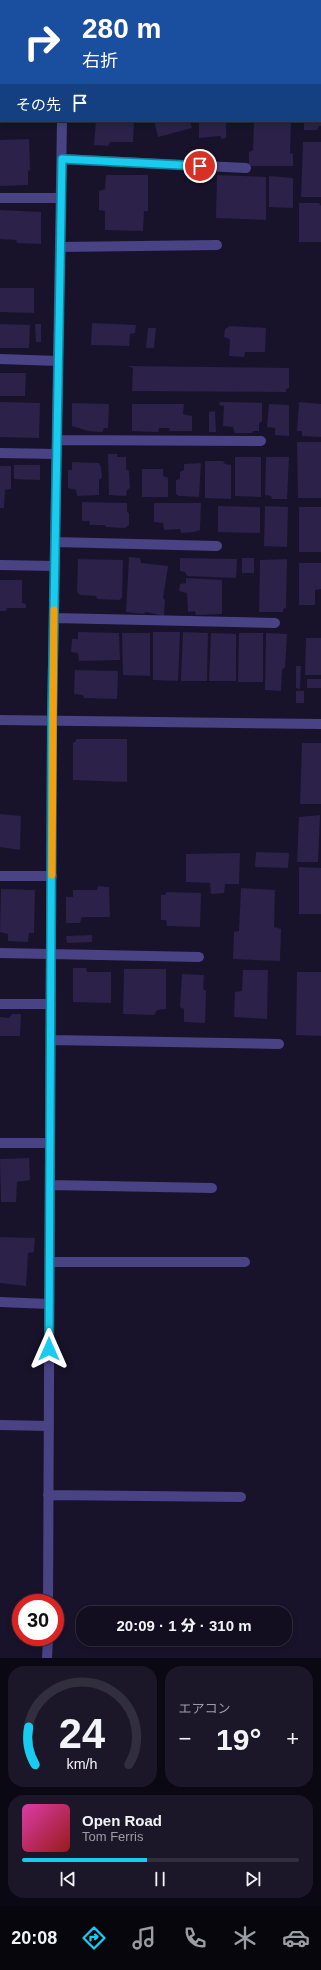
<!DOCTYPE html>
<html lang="ja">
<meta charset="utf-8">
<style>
:root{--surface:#120e20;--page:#1b1729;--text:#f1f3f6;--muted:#9c9ca5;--line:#312e3e;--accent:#19cbee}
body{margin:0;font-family:Arial,"Noto Sans JP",sans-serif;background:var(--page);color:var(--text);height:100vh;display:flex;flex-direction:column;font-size:15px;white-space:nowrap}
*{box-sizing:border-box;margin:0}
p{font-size:13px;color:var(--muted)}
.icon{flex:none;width:22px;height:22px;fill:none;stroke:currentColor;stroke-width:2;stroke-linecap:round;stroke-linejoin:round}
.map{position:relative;height:1658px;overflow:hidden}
.details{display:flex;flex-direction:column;gap:8px;padding:8px;background:#0a0812;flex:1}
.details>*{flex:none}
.guide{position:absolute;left:0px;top:0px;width:321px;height:122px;box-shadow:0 2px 6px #0003,0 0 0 1px var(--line);background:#1a4fa0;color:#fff;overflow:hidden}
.speed{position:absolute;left:12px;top:1594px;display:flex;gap:8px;font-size:20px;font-weight:700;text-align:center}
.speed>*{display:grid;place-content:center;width:52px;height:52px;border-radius:50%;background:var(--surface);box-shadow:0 2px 6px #0003,0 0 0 1px var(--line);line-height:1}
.speed .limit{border:6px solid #d22;background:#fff;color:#111}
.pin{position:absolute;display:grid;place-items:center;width:34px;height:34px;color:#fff;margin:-17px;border:2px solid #fff;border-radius:50%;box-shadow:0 1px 4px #0007}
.me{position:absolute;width:44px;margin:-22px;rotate:0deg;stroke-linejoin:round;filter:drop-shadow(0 0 3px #0008)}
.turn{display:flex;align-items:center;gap:14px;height:84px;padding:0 16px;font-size:18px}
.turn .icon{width:52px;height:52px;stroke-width:2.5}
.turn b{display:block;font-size:28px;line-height:34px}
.then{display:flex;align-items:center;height:38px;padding:0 16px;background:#0003;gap:8px;font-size:15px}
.big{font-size:30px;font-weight:800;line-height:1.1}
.details .widget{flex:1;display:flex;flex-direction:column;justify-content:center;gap:6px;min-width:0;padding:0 14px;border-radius:16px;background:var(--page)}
.details .dial{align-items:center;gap:0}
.dial svg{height:104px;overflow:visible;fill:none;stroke:var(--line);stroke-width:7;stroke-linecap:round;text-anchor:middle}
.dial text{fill:var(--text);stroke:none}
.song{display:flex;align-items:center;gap:12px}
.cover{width:48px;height:48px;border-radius:6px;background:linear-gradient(135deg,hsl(320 70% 55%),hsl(0 70% 35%))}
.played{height:4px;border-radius:2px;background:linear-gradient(90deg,var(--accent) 45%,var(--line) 45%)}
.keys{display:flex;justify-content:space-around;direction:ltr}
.heat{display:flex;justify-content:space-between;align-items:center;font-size:22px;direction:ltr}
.details .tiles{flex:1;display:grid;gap:8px;grid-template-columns:1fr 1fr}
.widget:last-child{grid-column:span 2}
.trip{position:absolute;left:76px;top:1606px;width:216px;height:40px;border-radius:16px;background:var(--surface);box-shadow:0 2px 6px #0003,0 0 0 1px var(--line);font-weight:800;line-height:40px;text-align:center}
.dock{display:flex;height:64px;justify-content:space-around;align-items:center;background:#07060d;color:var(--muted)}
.dock .icon{width:28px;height:28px}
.dock .current{color:var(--accent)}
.dock b{font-size:18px;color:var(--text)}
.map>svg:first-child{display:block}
.building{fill:#2b2149}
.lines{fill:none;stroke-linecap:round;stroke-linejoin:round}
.minor{stroke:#494285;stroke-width:10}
.route-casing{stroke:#10849b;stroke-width:10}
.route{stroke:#19cbee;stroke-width:7}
.slow{stroke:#f59e0b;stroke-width:7}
</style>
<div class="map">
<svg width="321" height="1658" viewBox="0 0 321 1658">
<rect width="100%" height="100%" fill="#18132a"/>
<!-- building -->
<path class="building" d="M96,121h38l-1,21h-23l-2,4 -14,-1z
M154,121h36l2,7 -34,9z
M199,121h27v17l-4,1 -2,-3 -21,2z
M254,121l37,1 -1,31 3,1v12h-44v-14l4,-2z
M304,121h17v5h-2l-2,4h-13z
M29,139l1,31 -2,1v14l-28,1v-46z
M303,142h18v55h-20z
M106,175h42v36h-4l-1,20 -38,-1v-19l-6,-1v-19l6,-2z
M217,175l49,2v43l-50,-2z
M269,176l24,2v30l-24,-1z
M299,203h20l2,3v36h-22z
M0,210l41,2v32l-24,-1 -1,-3 -16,-1z
M0,288h34v25l-34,-1z
M92,323l44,2 -1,8 -5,1 -1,12 -38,-1z
M0,324l30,1 -1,23h-29z
M35,324h6v18h-5z
M230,326l36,2 -1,24h-20l-1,5 -15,-1 1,-17 -6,-2 1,-8z
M148,328h8l-2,20h-8z
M126,366l163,2v20l-3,1v3l-154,-1 1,-23z
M0,373h26l-1,23h-25z
M0,402l40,1 -1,35 -39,-1z
M220,402l42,1v18l-3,2v8h-6l-1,2h-17l-2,-6 -10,-1 1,-20 -5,-1z
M299,402l22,2v33l-19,-1v-5h-5z
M72,403l37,1 -1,24h-4l-2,4 -14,-1 -16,-5z
M132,404h52l-1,10 9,2v15h-22l-1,-3h-10l-1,4 -26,-1z
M269,404l20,1v31l-14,-1v-7l-8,-1z
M215,411l1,21h-7v-20z
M297,442h24v56h-23z
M108,454h9v3h9v12l3,2 1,17 -3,2 -1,6 -17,-1z
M235,457h26v40l-26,-1z
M266,457h23l-2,42h-15l-1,-3 -6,-1z
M205,461h18l2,3 6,1v34l-26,-1z
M72,462l27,1 2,4 1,11 -3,2v15l-22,1 -1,-6 -8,-2v-18h4z
M201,463l-2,34 -20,-1 -3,-2v-14l4,-1v-7l4,-2v-6z
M14,465h26v15l-26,-1z
M0,466h11v23l-6,1 -1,18h-4z
M142,469h21v7l5,2v19h-26z
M82,502l45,1v9l2,1v12l-4,3 -19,-1 -1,-2h-15l-1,-4h-7z
M154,503h47l-1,27 -6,2 -13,1 -1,-4 -16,1 -1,-7 -9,-1z
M218,506l42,1v26l-42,-1z
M265,506l23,1 -1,40 -23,-1z
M299,507h22v45h-22z
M129,557l11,1 1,5 27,3 -5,32 2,2 -1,16 -18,-4 -2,2 -18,-2z
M180,558l57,1 -1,19 -49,-2 -2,-4 -5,-1z
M242,558h12v15h-12z
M78,559l45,1 -1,37 -2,3 -23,-1 -1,-3 -16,-1 -3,-3z
M287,559l-1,49 -3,1v3h-24l1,-52z
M299,563h22v26l-6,1v15h-16z
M186,578l36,2v34l-26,1 -1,-4 -7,1 -1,-19 -8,-2 1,-7 6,-1z
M0,580h22v23l4,1v4h-19l-1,3h-6z
M78,632l41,1 1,27 -41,1 -1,-8 -7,-1 1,-13h6z
M153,632h27l-2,49 -25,-1z
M183,632l25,1 -1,48h-26z
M122,633h28v43l-27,-1z
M211,633l25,1v47h-27z
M239,633h24v49h-25z
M266,633l21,1 -2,33 -3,3 -1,21 -16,-1z
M306,638h15v37h-16z
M296,666h5l-1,23 -4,-1z
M75,670l43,1 -1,28 -33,-1 -1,-3 -9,-1z
M307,679h14v9h-14z
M296,691h8v12h-8z
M76,739h51v43l-54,-2v-37l3,-2z
M302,743h19v61h-21z
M0,814l21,2 -1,34 -20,-3z
M320,815l-2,47h-21l2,-45z
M256,852l33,1 -1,15 -33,-1z
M240,853l-1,31h-14l-1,9 -13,1 -1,-11 -24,-1v-28z
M299,867l22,1v46h-22z
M98,886l11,1 1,30h-28l-2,6h-14v-26h7v-7h24z
M241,888l34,2 -1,37 7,2 -1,32 -47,-2 1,-27 5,-1z
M1,889l34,1 -1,43h-5l-1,9 -20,-1v-7l-8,-2z
M167,892l34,1 -1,34 -33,-1 -1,-6h-5v-25h4z
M92,935v7l-25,1 -1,-7z
M73,968h13l1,4h24v31l-38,-1z
M124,969h42v40l-9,1 -3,5 -31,-1z
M243,970h25l-1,49 -33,-2 1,-25 7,-1z
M297,972h24v64l-25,-1z
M182,974l22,1 -1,14 3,2 -1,32 -21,-1v-13l-4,-2z
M12,1014h9l-1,22h-20v-19l9,1z
M29,1158l1,22 -13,2 -1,20h-15l-1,-43z
M0,1237l35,1 -1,14 -6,1 -2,33 -26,-3z"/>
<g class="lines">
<!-- minor -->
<path class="minor" d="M64,1v-1
M62,159l184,9
M0,198h61
M60,247l157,-2
M0,359l58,2
M57,440l204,1
M0,453l57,1
M55,542l162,4
M0,565l55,1
M54,618l221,5
M0,720l321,4
M0,876h52
M0,953l199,4
M0,1004h51
M51,1040l228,4
M0,1143h50
M50,1185l162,3
M50,1262h195
M0,1302l49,2
M0,1425l49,1
M48,1495l193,2
M48,1603l4,-882 10,-600
M47,1658l1,-21"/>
</g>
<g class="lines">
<!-- route casing -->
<g class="route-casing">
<path id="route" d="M49,1349l3,-628 10,-562 138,7"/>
</g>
<!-- route -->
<use href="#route" class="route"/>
<!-- slow -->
<path class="slow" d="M52,875l2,-265"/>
</g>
</svg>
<div class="speed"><div class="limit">30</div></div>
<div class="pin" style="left:200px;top:166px;background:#d93025"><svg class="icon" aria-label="arrive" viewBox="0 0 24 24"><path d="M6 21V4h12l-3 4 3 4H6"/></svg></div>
<svg class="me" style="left:49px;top:1349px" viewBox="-20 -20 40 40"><path d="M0-17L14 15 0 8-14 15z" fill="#19cbee" stroke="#fff" stroke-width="4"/></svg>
<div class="trip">20:09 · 1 分 · 310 m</div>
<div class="guide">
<div class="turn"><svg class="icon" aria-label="right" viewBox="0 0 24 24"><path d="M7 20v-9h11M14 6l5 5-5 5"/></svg><div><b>280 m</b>右折</div></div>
<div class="then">その先<svg class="icon" aria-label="arrive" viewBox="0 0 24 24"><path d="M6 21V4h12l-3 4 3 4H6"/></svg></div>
</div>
</div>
<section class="details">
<div class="tiles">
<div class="widget dial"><svg viewBox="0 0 100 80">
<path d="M14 69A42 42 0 1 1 86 69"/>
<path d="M14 69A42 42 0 0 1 9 40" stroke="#19cbee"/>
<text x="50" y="56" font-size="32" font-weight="700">24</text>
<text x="50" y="72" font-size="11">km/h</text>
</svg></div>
<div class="widget"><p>エアコン</p>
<div class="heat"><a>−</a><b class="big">19°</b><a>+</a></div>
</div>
<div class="widget">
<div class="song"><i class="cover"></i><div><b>Open Road</b><p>Tom Ferris</p></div></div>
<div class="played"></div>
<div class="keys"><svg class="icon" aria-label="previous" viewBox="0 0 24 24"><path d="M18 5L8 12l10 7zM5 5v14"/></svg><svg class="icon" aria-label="pause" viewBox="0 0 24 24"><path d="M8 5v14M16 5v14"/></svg><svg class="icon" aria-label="next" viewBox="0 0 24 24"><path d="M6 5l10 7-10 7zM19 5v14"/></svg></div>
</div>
</div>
</section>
<nav class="dock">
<b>20:08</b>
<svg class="icon current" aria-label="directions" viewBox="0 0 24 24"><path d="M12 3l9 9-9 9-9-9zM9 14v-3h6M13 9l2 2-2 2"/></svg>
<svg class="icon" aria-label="music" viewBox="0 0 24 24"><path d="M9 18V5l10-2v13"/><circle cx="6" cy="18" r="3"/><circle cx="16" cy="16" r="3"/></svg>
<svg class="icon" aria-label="phone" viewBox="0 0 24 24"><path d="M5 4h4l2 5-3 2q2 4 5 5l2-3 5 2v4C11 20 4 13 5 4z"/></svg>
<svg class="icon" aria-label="climate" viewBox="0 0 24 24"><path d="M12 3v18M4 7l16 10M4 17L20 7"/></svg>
<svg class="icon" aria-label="car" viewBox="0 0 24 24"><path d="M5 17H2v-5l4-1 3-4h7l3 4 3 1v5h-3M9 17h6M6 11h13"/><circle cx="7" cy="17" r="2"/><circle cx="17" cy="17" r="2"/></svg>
</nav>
